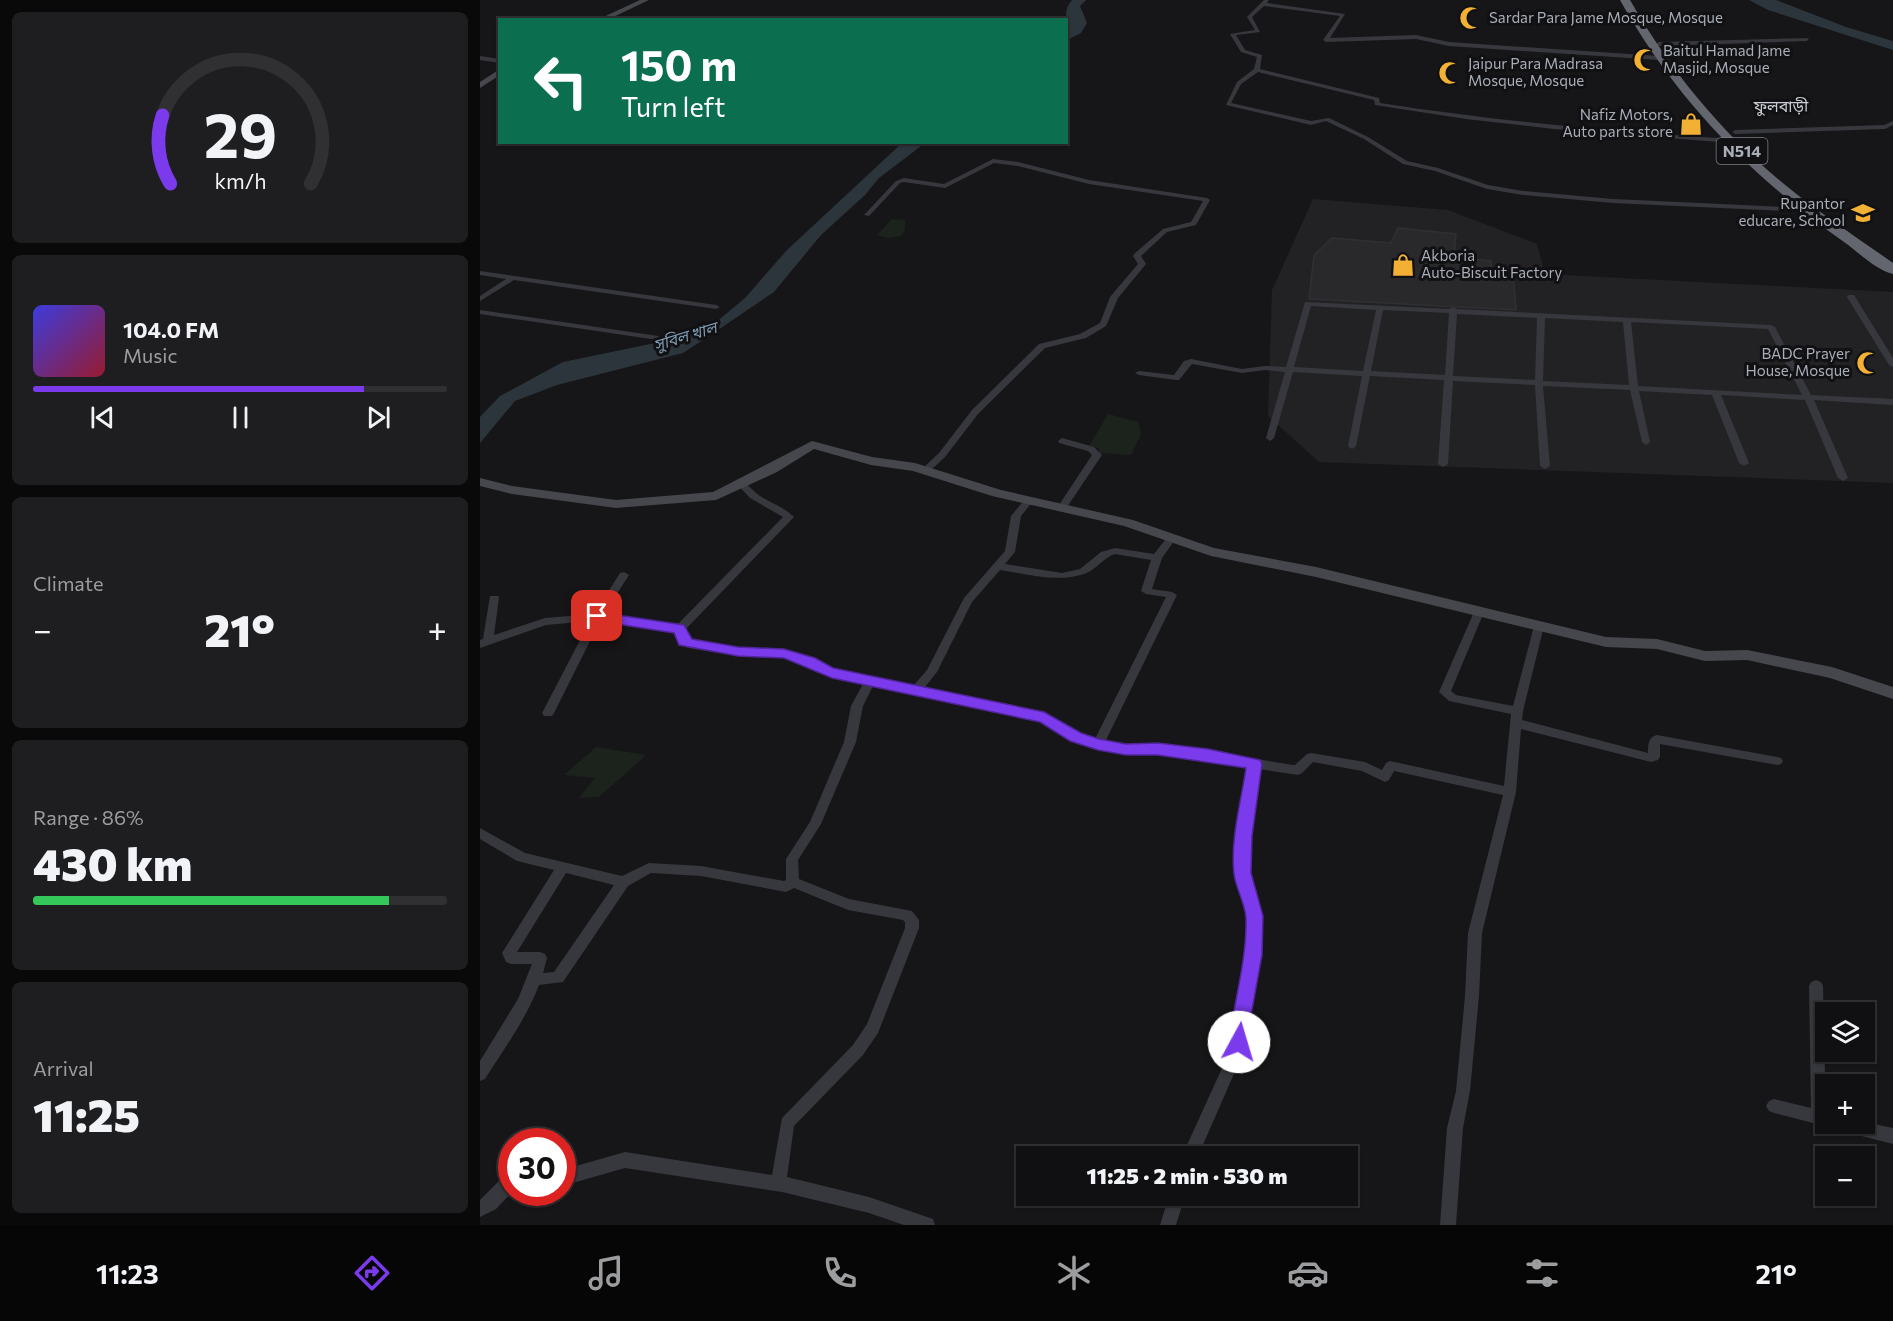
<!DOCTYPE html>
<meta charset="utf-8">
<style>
:root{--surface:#101012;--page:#1e1e20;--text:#f1f3f6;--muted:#9c9d9f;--line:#303032;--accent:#7c3aed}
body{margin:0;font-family:Commissioner,"Noto Sans Bengali",sans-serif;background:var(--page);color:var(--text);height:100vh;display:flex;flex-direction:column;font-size:22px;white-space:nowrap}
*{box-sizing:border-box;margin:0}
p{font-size:20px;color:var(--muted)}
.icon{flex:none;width:33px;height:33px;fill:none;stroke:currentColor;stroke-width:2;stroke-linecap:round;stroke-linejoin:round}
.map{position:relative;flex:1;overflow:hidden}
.sheet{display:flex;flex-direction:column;gap:12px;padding:12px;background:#09090a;width:480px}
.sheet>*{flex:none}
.banner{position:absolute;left:18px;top:18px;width:570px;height:126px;border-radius:0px;box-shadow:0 2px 4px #0004,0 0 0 2px var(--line);background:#0b6e4f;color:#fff;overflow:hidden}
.fabs{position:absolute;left:1335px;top:1002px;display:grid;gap:12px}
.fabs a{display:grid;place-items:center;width:60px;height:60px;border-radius:0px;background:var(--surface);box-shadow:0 2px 4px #0004,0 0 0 2px var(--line);font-size:30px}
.speed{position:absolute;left:18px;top:1128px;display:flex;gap:12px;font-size:30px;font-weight:700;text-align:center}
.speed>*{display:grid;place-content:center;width:78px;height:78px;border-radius:50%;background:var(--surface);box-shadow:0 2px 4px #0004,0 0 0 2px var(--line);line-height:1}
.speed .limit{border:9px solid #d22;background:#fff;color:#111}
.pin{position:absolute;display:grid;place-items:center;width:51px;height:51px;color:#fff;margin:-26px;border-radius:12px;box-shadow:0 3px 9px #0006}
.me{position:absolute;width:66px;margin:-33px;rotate:6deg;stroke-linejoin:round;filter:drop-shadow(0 0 4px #0008)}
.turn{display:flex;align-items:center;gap:21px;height:126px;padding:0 24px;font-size:27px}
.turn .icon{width:78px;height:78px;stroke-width:2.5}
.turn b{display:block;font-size:42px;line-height:51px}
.big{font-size:45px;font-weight:800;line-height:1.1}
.sheet .tile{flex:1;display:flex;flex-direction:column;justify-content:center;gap:9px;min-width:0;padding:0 21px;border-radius:9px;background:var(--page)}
.sheet .dial{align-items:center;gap:0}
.dial svg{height:156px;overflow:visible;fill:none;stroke:var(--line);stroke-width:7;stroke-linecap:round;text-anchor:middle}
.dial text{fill:var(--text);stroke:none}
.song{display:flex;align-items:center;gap:18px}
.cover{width:72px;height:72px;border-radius:9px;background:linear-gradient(135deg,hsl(240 70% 55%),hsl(350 70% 35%))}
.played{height:6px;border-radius:3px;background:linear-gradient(90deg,var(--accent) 80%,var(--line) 80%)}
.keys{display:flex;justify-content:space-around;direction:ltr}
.heat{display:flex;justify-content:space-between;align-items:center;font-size:33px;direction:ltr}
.charge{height:9px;border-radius:4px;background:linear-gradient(90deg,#34c759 86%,var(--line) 0)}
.trip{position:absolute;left:536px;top:1146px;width:342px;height:60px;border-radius:0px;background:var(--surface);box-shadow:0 2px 4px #0004,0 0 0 2px var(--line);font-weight:800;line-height:60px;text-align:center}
.menu{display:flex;height:96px;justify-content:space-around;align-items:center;background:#060607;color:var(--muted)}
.menu .icon{width:42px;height:42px}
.menu .active{color:var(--accent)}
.menu b{font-size:27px;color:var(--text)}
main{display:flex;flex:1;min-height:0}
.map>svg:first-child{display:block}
.built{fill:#222225}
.green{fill:#1c231d}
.water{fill:#2c353c}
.building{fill:#29292c;stroke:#303034;stroke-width:1.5}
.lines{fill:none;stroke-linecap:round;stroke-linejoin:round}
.street{fill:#37383d;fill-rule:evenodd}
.secondary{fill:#45474d;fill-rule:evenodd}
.highway{fill:#63666e;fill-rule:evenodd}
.route{fill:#7c3aed;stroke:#51269a;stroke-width:1.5}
.labels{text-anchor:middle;stroke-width:6;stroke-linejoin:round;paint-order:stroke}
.far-poi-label{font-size:15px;fill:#a8adb8;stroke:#111113;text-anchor:start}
.far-neighbourhood-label{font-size:16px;fill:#c9ccd4;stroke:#111113}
.shield{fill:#111113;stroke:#7b7e86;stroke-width:1.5}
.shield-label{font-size:16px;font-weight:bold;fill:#a8adb8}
.far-water-label{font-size:16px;font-style:italic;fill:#7f9bb3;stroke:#111113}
</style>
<main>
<section class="sheet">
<div class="tile dial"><svg viewBox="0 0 100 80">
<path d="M14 69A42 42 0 1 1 86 69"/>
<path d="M14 69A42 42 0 0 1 10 34" stroke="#7c3aed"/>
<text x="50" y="56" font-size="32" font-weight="700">29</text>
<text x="50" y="72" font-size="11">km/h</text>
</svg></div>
<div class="tile">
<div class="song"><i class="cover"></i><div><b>104.0 FM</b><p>Music</p></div></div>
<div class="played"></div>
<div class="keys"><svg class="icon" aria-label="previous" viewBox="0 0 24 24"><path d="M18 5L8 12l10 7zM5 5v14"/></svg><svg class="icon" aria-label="pause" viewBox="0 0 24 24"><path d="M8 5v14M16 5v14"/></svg><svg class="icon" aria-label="next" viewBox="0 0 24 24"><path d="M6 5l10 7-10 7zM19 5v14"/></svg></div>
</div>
<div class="tile"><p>Climate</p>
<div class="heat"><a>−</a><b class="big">21°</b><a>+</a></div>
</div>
<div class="tile"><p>Range · 86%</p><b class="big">430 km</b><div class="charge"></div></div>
<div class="tile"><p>Arrival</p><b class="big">11:25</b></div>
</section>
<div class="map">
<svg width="1413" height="1225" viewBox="0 0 1413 1225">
<rect width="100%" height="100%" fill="#161618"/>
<!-- built -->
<path class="built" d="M833,199l135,11 89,34 8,30 348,18v191l-574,-21 -51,-46 4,-126z"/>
<!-- green -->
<path class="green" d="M412,219l13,1v10l-4,6 -13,2 -11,-3z
M628,414l30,8 3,12 -10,21 -31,-2 -2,-5 -9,-2z
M116,747l50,8 -47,42 -20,1 16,-20 -31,-3z"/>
<!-- water -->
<path class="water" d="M592,0h14l-6,6 7,17 -6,10 -14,7v-11l3,-2c-5,-10 -6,-18 2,-27z
M1269,0h27l70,27 47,14v9l-125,-40z
M422,143h23l-46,35 -14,17 -44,40 -47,57 -65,44 -26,17 -126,32 -42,16 -35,42v-26l20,-21 63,-34 116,-24 36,-15 30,-25 41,-47z"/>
<!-- building -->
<path class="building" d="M918,228l58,6 -2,23 37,4 1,9 21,2 3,38 -207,-11 5,-44 18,-17 59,5z"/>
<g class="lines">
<!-- street -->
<path class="street" d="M784,0h5l-2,3 78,11 -15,24 86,-3 33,7 210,14 3,2 -3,2 -210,-14 -33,-7 -90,3 -3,-2 17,-24 -76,-10 -12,11 8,15 -24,3 9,15 17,5 -2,14 119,29 1,5c117,18 234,29 352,36l3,2 -3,2 -178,-14 -88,-10 -91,-14 -1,-5 -116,-28 -17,12 -10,19 80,18 18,-3 39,19 39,24 31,7 50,17 35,6 90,8 197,9 3,2 -3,2 -197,-9 -90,-8 -36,-6 -52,-18 -32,-7 -39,-25 -38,-18 -15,4 -85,-20 11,-23 17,-13 3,-12 -16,-5 -11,-18 25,-4 -8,-13z
M1329,38l-2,3 -148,5 -3,-2 3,-2z
M0,56l20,3v4l-20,-3z
M1413,121v4l-8,4 -150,5 -3,-2 3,-2 149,-5z
M513,159l25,3 71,18 118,18 3,2 -14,25 -29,7 -26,24 5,8 -28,34 -12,28 -20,12 -41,10 -67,66 -33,43 -16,15h-6l-2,-2 2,-2 16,-15 33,-43 67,-66 41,-10 20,-11 10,-26 28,-33 -5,-8 1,-2 29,-25 28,-7 12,-21 -114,-17 -71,-18 -24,-3 -49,25 -41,-6 -4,1 -31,33 -5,-1 32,-34 8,-3 40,6z
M0,271l236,34 4,2 -4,2 -202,-29 -34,21v-5l26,-17 -26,-4z
M1368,295h6l39,63v9l-4,-2 -42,-68z
M825,302l144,7 4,-2 4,2 314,16 4,2 36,68 82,4v6l-79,-5 34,78 -5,3 -5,-3 -33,-78 -84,-5 28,68 -5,3 -5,-3 -27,-68 -73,-4 11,51 -4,3 -4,-3 -12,-52 -87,-4 7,80 -5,3 -5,-3 -5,-81 -82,-4 -5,83 -5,3 -5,-3 6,-84 -74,-4 -14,70 -4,3 -4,-3 14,-70 -69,-4 -19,66 -4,3 -4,-3 19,-66 -20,-2 -23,3 -50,-9 -13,16h-3l-37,-5 -4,-2 4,-2 35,4 10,-14 7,-2 51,10 23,-3 21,1zM831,306l65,4 -13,61 -69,-4zM903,310l66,3 -4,62 -74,-4zM977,314l80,4 -2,62 -82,-4zM1065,318l78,4 6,63 -86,-4zM1151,322l137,7 34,66 -164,-9z
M0,310l178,26 4,2 -4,2 -178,-26z
M582,438l32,9 8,8 -37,55 -3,1 -5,-3 35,-53 -4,-4 -29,-8 -1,-2z
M261,480c7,4 12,11 19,16 11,7 24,11 34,21l-109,113 3,10 3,1 47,7 46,2 31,9 9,7 46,12 23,2 21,5 13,-15 37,-72 41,-47 6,-35 15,-18 3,-1 5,3 -13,16 -6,36 -10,12 57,9 18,-4 21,-17 14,-4 39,6 15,-19 3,-1 5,3 -15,21 -10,31 20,3 5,3 -72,147 21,4 32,-1 50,6 85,14h2l12,-11 4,-1 54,9 17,8 4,-7 4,-2 114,25 7,-72 -62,-13 -10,-9 35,-80 5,-4 5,4 -33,79 5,4 57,11 21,-80 5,-4 5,4 -21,85 -1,9 126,33c0,-8 0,-16 9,-18l120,22 4,1 2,3 -2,3 -4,1 -117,-21v13l-2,3 -7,2 -130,-33 -5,63 -34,141 -3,63 -9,95 -7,37 -7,97h-16l7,-97 9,-37 9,-95 3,-63 35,-138 -109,-24 -5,9 -4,2 -23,-11 -49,-9 -11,11 -4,2 -39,-6 -9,67 -1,37 12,43 -1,39 -10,46 -4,41 -9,25 -39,89h-16l41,-90 9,-24 4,-41 10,-46 1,-39 -10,-43 1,-37 10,-69 -90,-14 -32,1 -28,-5 -26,-9 -31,-20 -148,-32 -20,-2 -10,20 -7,36 -35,82 -23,36 1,19 50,20 63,12 7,9v8l-41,105 -15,22 -69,71 -7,51 82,20 64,22 2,6h-31l-35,-12 -87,-21 -157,-24 -63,18v-16l63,-18 147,23 10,-57 71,-73 14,-21 38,-96v-6l-2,-2 -55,-10 -54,-22 -8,4 -85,-16 -50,-3 -23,13 -65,96 -24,3c-13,34 -35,64 -54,94l-5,2v-20l38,-62 14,-35h-21l-5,-2 -4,-9 52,-83 -37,-9 -37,-22v-11l45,25 97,23 27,-13 52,3 83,15 2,-1v-21l24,-37 34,-80 7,-36 12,-22 -47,-12 -9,-7 -23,-7 -46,-2 -49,-8 -9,-3 -5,-13 -75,-11 -46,92 -2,3h-8l-2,-3 48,-92 -44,4 -66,23v-8l3,-1 7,-43h8l1,2 -5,37 51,-17 49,-4 26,-41 4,-1 5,3 -25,39 73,11 106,-108 -33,-19 -14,-15zM635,554l36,6 -10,31 5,3 20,3 -71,142 -15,-5 -32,-20 -123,-27 12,-15 35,-70 28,-32c27,4 57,13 84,4 12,-4 19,-16 31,-20zM86,873l48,12 -60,87 -11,1 4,-15 -2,-4 -5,-2h-23z
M1336,980l5,2 2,4 3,138h5l-6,2 -51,-13 -5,-2 -3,-5 3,-5 5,-2 37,9 -2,-122 2,-4z
M1384,1122l29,6v16l-51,-13 -5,-2 -3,-5h30z
M32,1172v20l-16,17 -16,8v-17l26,-26z
M689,1196h16l-9,29h-16z"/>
<!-- secondary -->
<path class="secondary" d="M160,0h9l-42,20h-10z
M20,69v6l-20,13v-6z
M332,441l60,16 43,6 86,27 132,30 81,28 102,19 290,70 51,2 48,12 42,-1 85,17 61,20v12l-63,-21 -83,-18 -42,1 -48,-12 -51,-2 -290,-70 -105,-21 -87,-30 -132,-30 -79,-25 -42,-6 -57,-16 -37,23 -61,28 -100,8 -104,-14 -32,-8v-8l32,8 104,14 97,-8z"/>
<!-- highway -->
<path class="highway" d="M1140,0h10c41,72 94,136 159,188 33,27 69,50 104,75v11c-17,-4 -35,-22 -49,-32 -92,-65 -169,-143 -224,-242z"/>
</g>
<!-- route -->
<path class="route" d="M117,612l87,13 8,14 46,8 46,2 31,9 18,10 211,44 37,21 18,6 27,5 32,-1 50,6 52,11 2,4 -10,72 -1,37 12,43 -1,39 -17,93 -6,2 -7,-2 -3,-6c5,-41 18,-82 17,-124 -1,-15 -10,-29 -12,-44 -4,-34 7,-72 12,-106l-88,-13h-32l-28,-5 -28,-9 -30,-19 -208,-44 -48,-20 -46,-2 -59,-11 -5,-12 -82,-13 -2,-4z"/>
<!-- icons -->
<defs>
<g id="mosque-bare" transform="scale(1.8)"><path d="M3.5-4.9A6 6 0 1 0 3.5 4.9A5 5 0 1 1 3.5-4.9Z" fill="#f2b134" stroke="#111113" stroke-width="2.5" paint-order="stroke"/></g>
<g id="shop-bare" transform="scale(1.8)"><path d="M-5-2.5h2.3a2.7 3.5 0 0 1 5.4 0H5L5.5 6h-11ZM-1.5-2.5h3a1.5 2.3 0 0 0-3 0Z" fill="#f2b134" stroke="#111113" stroke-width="2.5" paint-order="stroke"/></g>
<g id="school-bare" transform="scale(1.8)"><path d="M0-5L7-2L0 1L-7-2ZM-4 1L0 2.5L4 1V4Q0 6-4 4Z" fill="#f2b134" stroke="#111113" stroke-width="2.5" paint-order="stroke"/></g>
</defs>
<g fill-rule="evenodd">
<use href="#mosque-bare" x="991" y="18"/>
<use href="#mosque-bare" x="1165" y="60"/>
<use href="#mosque-bare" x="970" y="73"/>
<use href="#shop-bare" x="1211" y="124"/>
<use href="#school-bare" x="1383" y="213"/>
<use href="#shop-bare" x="923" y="265"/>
<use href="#mosque-bare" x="1388" y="363"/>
</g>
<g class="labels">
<!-- far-poi labels -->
<g class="far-poi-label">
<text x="1009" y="23">Sardar Para Jame Mosque, Mosque</text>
<text x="1183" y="56">Baitul Hamad Jame<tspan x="1183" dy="17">Masjid, Mosque</tspan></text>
<text x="988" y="69">Jaipur Para Madrasa<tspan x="988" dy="17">Mosque, Mosque</tspan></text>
<text x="1193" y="120" text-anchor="end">Nafiz Motors,<tspan x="1193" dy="17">Auto parts store</tspan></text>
<text x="1365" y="209" text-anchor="end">Rupantor<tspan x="1365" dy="17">educare, School</tspan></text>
<text x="941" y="261">Akboria<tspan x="941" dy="17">Auto-Biscuit Factory</tspan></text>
<text x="1370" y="359" text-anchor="end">BADC Prayer<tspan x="1370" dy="17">House, Mosque</tspan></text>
</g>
<!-- far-neighbourhood labels -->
<g class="far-neighbourhood-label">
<text x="1301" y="112">ফুলবাড়ী</text>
</g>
<!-- shield labels -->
<rect class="shield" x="1236.5" y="138" width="51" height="26" rx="4.5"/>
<g class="shield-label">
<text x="1262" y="157">N514</text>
</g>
<!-- far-water labels -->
<g class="far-water-label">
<text transform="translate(205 336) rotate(-17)" y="6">সুবিল খাল</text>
</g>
</g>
</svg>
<div class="fabs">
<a><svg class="icon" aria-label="layers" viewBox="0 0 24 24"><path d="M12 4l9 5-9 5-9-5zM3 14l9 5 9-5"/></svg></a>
<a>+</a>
<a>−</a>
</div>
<div class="speed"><div class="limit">30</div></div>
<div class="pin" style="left:117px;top:616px;background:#d93025"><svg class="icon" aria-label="arrive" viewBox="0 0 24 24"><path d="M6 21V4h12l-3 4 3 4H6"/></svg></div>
<svg class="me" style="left:759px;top:1042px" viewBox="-20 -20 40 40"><circle r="19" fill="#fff"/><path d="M0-13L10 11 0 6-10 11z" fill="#7c3aed"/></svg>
<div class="trip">11:25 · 2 min · 530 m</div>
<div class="banner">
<div class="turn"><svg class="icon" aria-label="left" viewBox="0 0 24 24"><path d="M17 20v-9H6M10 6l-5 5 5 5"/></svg><div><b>150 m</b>Turn left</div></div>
</div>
</div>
</main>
<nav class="menu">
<b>11:23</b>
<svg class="icon active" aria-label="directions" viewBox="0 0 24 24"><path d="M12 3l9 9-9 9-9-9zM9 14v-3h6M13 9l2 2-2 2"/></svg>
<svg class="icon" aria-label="music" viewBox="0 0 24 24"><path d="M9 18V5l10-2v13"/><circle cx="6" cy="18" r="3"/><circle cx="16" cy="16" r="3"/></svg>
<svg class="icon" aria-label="phone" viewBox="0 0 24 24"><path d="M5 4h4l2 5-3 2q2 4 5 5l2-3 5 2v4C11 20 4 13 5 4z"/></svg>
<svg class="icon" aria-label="climate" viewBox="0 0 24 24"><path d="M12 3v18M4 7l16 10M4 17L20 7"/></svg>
<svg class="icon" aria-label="car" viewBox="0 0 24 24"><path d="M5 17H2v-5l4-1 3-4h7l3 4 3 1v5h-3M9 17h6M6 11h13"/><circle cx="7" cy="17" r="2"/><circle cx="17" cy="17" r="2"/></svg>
<svg class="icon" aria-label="filters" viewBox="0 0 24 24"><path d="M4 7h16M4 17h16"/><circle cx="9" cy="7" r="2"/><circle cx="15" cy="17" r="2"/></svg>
<b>21°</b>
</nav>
